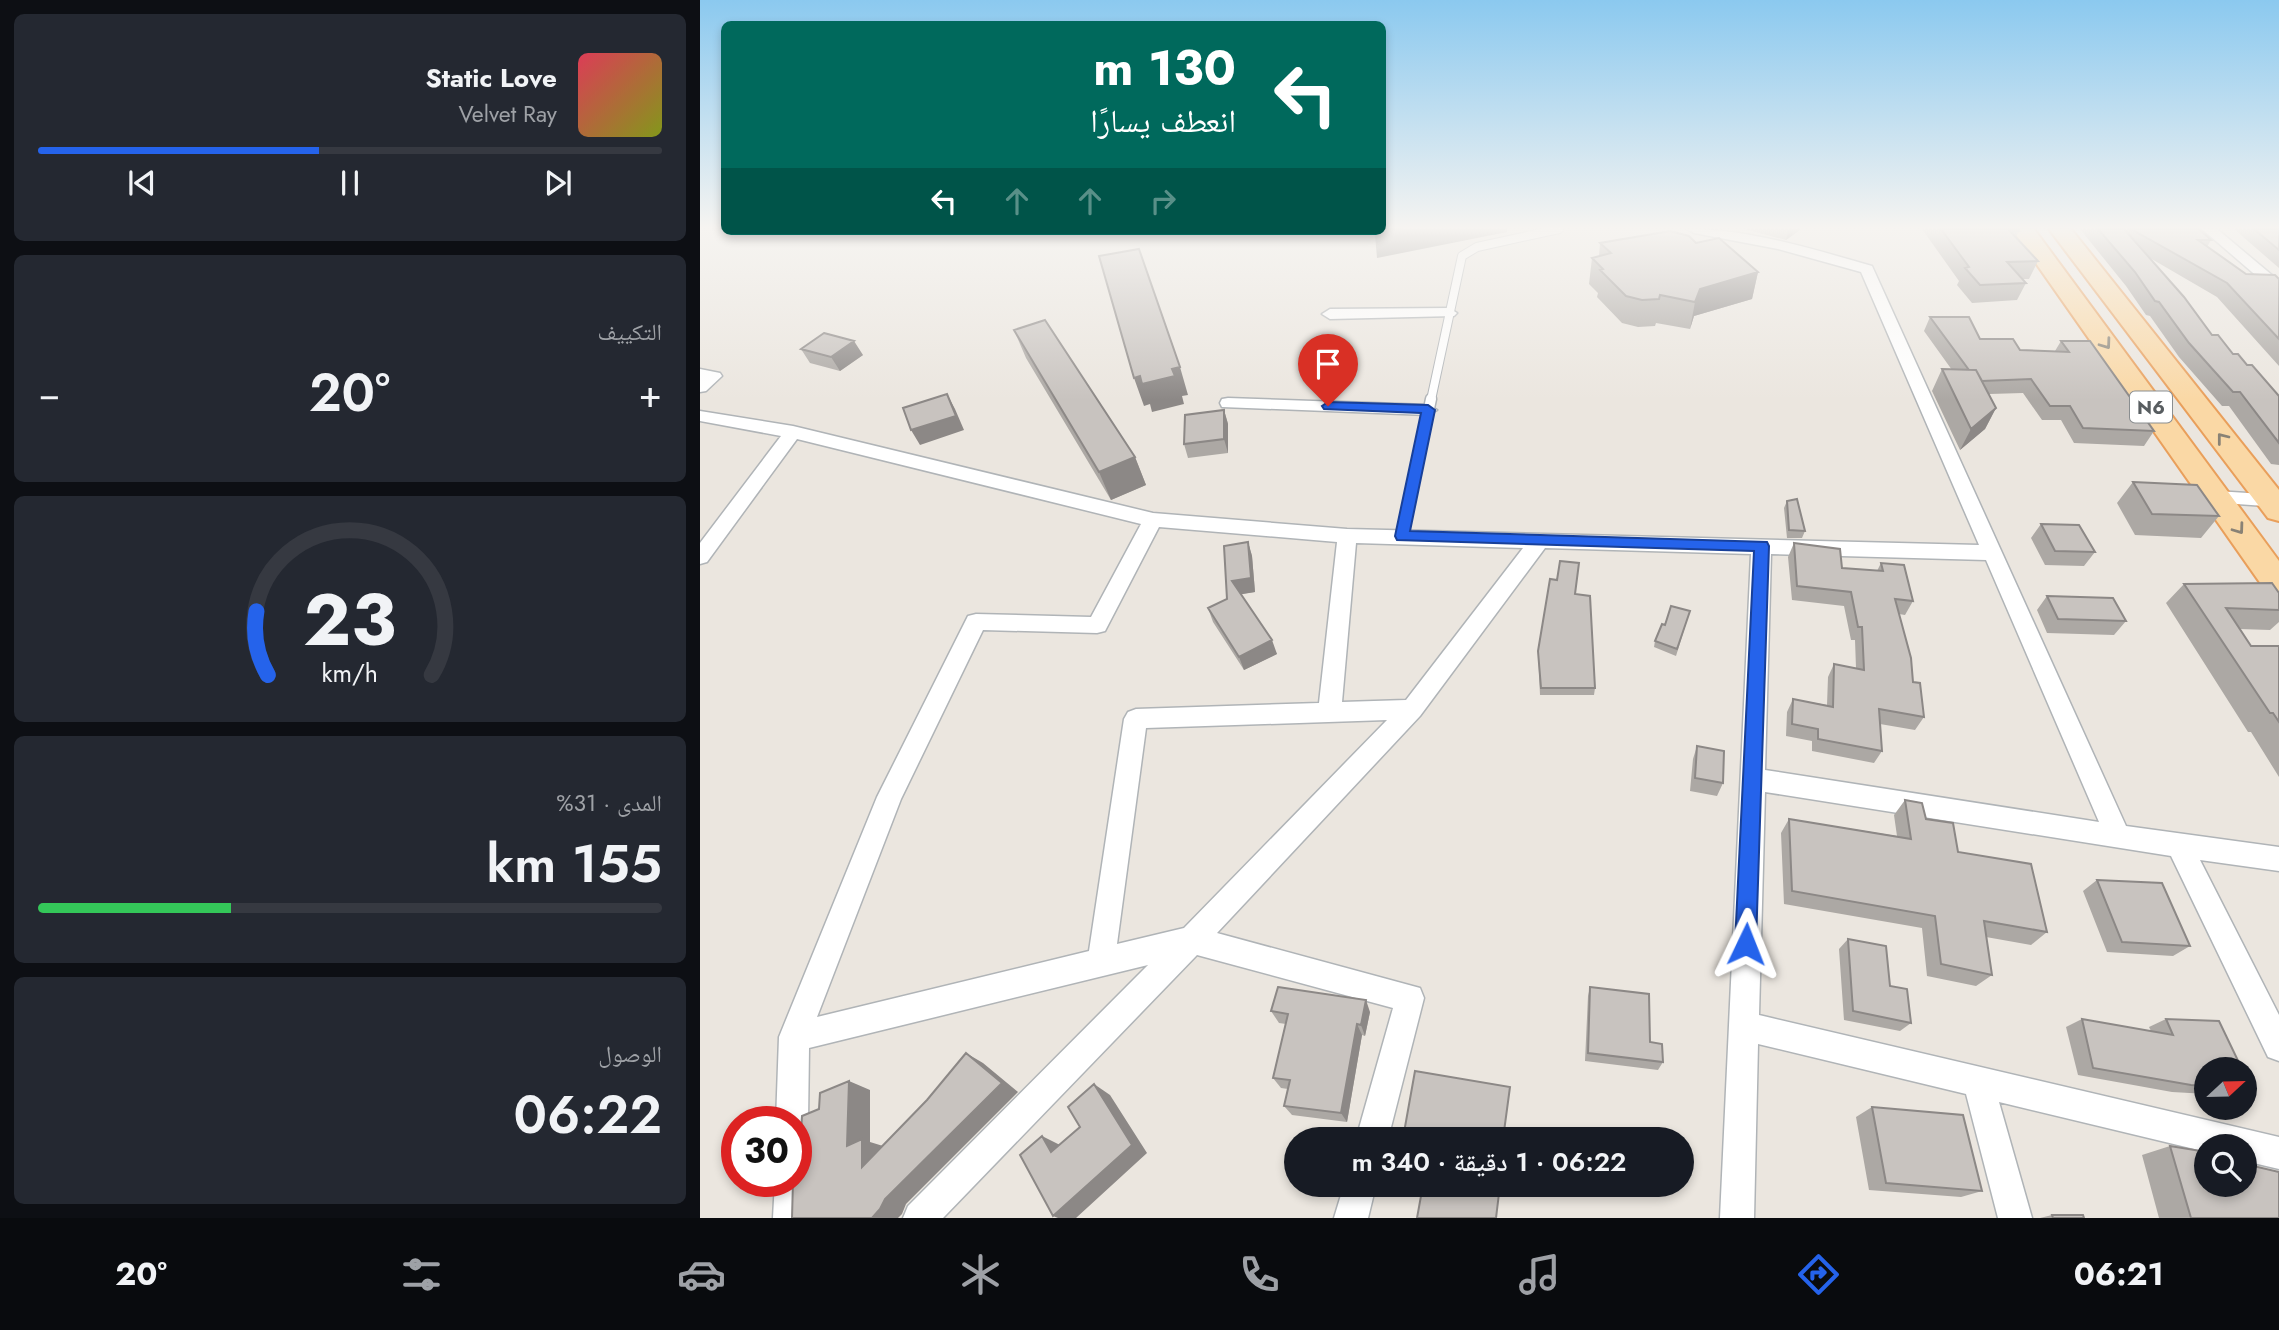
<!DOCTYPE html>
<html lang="ar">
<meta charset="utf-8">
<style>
:root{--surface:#171b24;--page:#242831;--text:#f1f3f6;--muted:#9ea1a6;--line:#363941;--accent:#2563eb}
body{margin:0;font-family:Jost,"Noto Naskh Arabic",sans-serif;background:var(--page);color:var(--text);direction:rtl;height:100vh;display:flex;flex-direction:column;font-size:26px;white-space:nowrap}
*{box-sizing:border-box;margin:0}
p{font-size:23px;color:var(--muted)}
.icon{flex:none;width:38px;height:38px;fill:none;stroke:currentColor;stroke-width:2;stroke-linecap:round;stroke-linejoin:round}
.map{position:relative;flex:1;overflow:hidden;direction:ltr}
.sheet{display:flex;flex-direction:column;gap:14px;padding:14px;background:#0d0f14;width:700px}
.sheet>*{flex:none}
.top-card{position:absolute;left:21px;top:21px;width:665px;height:214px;border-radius:10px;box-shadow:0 4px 10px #0003;direction:rtl;background:#00695c;color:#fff;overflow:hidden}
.needle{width:46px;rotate:68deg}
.controls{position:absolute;left:1494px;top:1057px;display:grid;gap:14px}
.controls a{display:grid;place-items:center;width:63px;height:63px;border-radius:50%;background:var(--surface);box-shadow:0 4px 10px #0003;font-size:35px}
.speed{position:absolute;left:21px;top:1106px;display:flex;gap:14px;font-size:35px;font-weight:700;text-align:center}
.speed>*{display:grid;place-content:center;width:91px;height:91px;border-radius:50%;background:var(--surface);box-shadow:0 4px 10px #0003;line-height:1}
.speed .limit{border:10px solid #d22;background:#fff;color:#111}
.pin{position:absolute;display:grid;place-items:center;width:60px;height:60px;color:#fff;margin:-72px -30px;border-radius:50% 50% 50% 0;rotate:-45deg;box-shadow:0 0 7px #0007}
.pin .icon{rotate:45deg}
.me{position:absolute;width:77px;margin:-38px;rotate:2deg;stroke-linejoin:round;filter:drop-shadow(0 0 5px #0008)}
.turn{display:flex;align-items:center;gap:24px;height:147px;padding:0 35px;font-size:32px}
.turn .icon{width:91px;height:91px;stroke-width:2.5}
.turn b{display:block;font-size:49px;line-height:60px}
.lanes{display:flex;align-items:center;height:66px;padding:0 35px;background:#0003;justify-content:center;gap:35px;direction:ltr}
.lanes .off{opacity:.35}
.big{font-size:52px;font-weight:600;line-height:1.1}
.sheet .tile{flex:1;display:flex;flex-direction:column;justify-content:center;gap:10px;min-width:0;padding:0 24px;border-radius:10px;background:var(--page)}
.sheet .dial{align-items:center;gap:0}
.dial svg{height:182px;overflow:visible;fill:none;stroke:var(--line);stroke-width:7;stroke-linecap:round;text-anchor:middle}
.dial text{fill:var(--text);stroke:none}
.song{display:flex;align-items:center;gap:21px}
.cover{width:84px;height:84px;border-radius:10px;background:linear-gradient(135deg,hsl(350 70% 55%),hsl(70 70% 35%))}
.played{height:7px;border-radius:4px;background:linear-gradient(90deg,var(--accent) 45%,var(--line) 45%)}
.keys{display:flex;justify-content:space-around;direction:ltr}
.heat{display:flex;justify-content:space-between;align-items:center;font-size:38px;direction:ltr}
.charge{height:10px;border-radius:5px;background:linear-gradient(90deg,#34c759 31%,var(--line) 0)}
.trip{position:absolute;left:584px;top:1127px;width:410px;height:70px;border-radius:35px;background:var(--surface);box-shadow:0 4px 10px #0003;font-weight:600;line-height:70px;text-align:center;direction:rtl}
.tab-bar{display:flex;height:112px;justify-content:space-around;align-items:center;background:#090b0e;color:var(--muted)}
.tab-bar .icon{width:49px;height:49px}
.tab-bar .active{color:var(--accent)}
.tab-bar b{font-size:32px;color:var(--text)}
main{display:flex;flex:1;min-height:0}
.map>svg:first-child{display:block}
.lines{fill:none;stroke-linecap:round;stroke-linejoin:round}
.lane-far1-casing{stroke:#b0b4b7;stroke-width:10}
.lane-casing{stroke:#b0b4b7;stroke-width:13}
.street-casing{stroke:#b0b4b7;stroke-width:3}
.primary-casing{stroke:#e99f5b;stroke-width:4}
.lane-far1{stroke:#fff;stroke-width:8}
.lane{stroke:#fff;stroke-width:10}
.street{fill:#fff;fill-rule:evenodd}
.primary{fill:#fad8a5;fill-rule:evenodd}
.wall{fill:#aca8a4}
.shaded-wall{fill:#8c8886}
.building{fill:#c8c3bf;stroke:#8c8886;stroke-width:2}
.oneway{stroke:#898275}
.route{fill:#2563eb;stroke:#184099;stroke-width:2}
.labels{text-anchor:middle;stroke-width:7;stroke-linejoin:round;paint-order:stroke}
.shield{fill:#fff;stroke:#8a8e90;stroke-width:2}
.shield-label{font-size:19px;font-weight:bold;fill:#585d60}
</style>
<main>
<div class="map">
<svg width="1579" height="1218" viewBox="0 0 1579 1218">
<rect width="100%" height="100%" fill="#ebe6df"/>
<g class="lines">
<!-- lane-far1 casing -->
<g class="lane-far1-casing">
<path id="lane-far1" d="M731,400l31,-144 15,-9 82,-18"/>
</g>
<!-- lane casing -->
<g class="lane-casing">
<path id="lane" d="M702,536l29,-137"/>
</g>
<!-- street casing -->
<g class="street-casing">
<path id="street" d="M987,229c63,0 125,20 185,37l254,560 153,21v24l-79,-11 79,155v46l-11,-4 -97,-201 -406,-64 -6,223 520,122v32l-34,-8v-15h-38v6l-208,-50 33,116h-34l-32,-124 -208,-50 -4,174h-34l31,-664 -206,-6 -125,168 -203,217 203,55 4,10 -36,141h-32l37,-131 -196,-53 -254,263h-40l5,-12 240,-241 -339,83 -1,74 -5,11 -7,3v-14h-20l3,-85 98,-240 91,-181 8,-2 115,3 50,-93 -344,-85 -90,123 -7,2v-21l81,-107 -81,-15v-10l93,15 360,87 194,16 632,16 -118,-273 -83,-23 -84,-16zM459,527l178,15 -18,161 -183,6 -8,3 -4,7 -35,232 -272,66 84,-218 82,-169 114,3 8,-2zM656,543l167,5 -117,152 -64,2zM1071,554l215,6 113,262 -334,-52zM687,720l-203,208 -67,16 29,-216z
M1502,229h15l62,52v11l-5,-1z
M749,308l8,5 -3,3 -124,3 -8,-5 8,-5z
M0,369l20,4 2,3 -16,15 -6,1z
M528,398l200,7 9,5 -9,5 -206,-8 -2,-4 2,-4z
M1516,491l63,4v12l-70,-5 -2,-5 2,-5z
M96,1167l6,3 5,11v37h-34l2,-37h21z
M644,1185h32l-8,33h-34z"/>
</g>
<!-- primary casing -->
<g class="primary-casing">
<path id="primary" d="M1312,229h22l245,332v36l-11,-3z
M1349,229h22l208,261v31l-11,-3z"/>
</g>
<!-- lane-far1 -->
<use href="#lane-far1" class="lane-far1"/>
<!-- lane -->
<use href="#lane" class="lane"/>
<!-- street -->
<use href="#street" class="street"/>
<!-- primary -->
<use href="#primary" class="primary"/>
</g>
<!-- wall -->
<path class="wall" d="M1045,229h56l-15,11z
M1222,229h96l1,2 -3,6 22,24 -9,18h-7l4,4 -9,17 -45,3 -15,-18 2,-4z
M1380,229h119l12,11 -4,7 39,27 33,5v87l-62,-69 -67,-39 62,77 21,19 14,11 32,31v69l-8,-1 -42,-58h-7l-43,-49 -29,-41 -4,-1 -20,-29z
M1534,229h45v39z
M900,243h96l62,29 -6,27 -58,17 -4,13 -34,-6 -1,3 -17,1 -16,-4 -25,-26 1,-4 -9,-9 3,-26 7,-2z
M1230,317l50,22 40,11 35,1 6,-10 93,90 -10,15 -70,-3 -13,-23h-19l-19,-27 -34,1 7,14 -11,21 -25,21 -28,-59 10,-22 10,1 -28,-39z
M314,330l121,127 11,28 -35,15 -85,-142z
M101,349l62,6 -23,16 -30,-8z
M524,410l4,14v29l-40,5 -4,-14z
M1433,482l86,34 -18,22 -66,-3 -18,-32z
M1087,501l18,30 -3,7h-15l-3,-30z
M1341,524l54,28 -11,14 -39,-1 -14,-27z
M548,542l4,14 3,36 -14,2 36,60 -33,16 -31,-48 -5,-14 19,-9z
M1094,543l48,25 35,3 4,-8 32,38 -8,14 -6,-1 14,68 11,35 -9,13 -35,-6 2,27 -8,12 -62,-12v-10l-26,-5 1,-24 6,-13 34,6 1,-28 6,-13 22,4 -1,-28h-4l-7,-34 -52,-6 -4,-43z
M1484,584l95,9v29l-9,8 -30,-1 11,17h28v131l-28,-45h-3l-82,-129z
M875,594l20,94 -1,7h-54l-2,-44z
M1347,596l79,25 -12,14 -67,-2 -10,-23z
M990,611l-14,45 -22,-9 1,-6 10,-16z
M997,746l26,37 -6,13 -27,-5 3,-32z
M1205,800l21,19 32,33 89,80 -16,13 -45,-8 6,38 -16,11 -49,-10 -5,-48 -138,-24 -3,-71 8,-14 108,17 -3,-21z
M1397,880l93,66 -17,10 -66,-4 -24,-61z
M1148,939l63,84 -11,8 -56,-11 -5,-71z
M890,987l73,75 -5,8 -73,-9 3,-65z
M571,1011l99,1 -5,24 -3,-1 -15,87 -55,-7 -8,-9 4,-17 -7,-1 -8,-10 13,-54 -7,-1z
M1382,1019l69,12 -2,-4 17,-8 41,50v25l-35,-2 -94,-17 -12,-48z
M1172,1107l110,84 -21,6 -92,-7 -13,-73z
M1470,1146l37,39 72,33h-120l-17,-63z
M1352,1215l32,3h-44z"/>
<!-- shaded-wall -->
<path class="shaded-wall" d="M703,229h104v3l-130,26 -2,-24z
M1089,229h12l-15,11z
M1058,272l-6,27 -58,17 -4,13 5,-27 5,-13z
M154,341l9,14 -23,16 -9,-14z
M480,367l8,28 -6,1 2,8 -32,8 -2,-8 -6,2 -10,-28z
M247,394l8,15 9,21 -44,15 -9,-15z
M1296,408l-11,21 -25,21 11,-21z
M524,410l4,14v29l-4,-14z
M435,457l11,28 -35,15 -12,-28z
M548,542l4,14 3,36 -18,3 -5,-14z
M572,640l5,14 -33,16 -5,-13z
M666,1000l4,12 -5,24 -4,-11z
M657,1024l5,11 -15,87 -6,-9z
M266,1053l17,10 35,29 -112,112 -4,10 -4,4h-26z
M149,1081l21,9v52l13,4 -21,21 -15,-21z
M394,1084l16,11 37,58 -71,65h-18l-5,-2z
M342,1136l18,9 -9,7z"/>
<!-- building -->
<path class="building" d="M682,229h21l-28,5 -1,-3h8z
M1241,229h77l1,2h-9l28,30 -31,1 19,21 -46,2 -15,-17 4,-1z
M1398,229h26l60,68 28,38h6l15,19h5l9,11h5l27,31v47l-39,-51h-7l-44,-49 -30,-41 -4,-1 -20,-29z
M1431,229h68l12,11h-13l48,34 29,1 4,4v60l-52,-56z
M1554,229h25v21z
M970,231l19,5 7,7 23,-5 39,34 -58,17 -5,13 -35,-7 -1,4 -17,1 -16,-4 -26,-26 3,-1 -11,-11 19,-5 -11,-10z
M439,249l41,118 -8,2 3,7 -33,8 -2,-8 -6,2 -35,-122z
M1230,317h39l11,22h33l7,11 49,2 -8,-11h29l64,90 -71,-3 -13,-22h-20l-19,-27 -49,2 -6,-11h-7z
M345,320l90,137 -36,15 -85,-142z
M124,333l30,8 -23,16 -30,-8z
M1242,369l34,1 20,38 -25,21z
M247,394l9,22 -45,14 -8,-22z
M524,410v29l-40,5 1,-29z
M1433,482l64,3 22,31 -67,-2z
M1097,499l8,32 -16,-1 -2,-29z
M1341,524l38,1 16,27 -40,-1z
M548,542l3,36 -19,3 40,59 -33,17 -31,-49 19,-9 -3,-53z
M1094,543l46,6 2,19 41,3 -2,-8 23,2 9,36 -18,-2 16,59 2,24 7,1 4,34 -45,-8 3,42 -64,-12v-10l-26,-5 1,-25 40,8 1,-43 30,6 -2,-43h-4l-7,-35 -54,-6z
M860,561l19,2 -4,31 15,2 5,92h-54l-3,-37 12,-72 7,1z
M1572,583l7,10v17l-53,-2 25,38h28v76l-6,-9h-3l-86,-129z
M1347,596l66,2 13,23 -68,-2z
M971,606l19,5 -13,38 -22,-8 7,-17 3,1z
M997,746l27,5 -1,32 -28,-5z
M1205,800l17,3 4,16 27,4 5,29 73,12 16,68 -63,-11 8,54 -51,-11 -6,-48 -143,-25 -3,-72 122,20z
M1397,880l65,3 28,63 -68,-4z
M1148,939l38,7 4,40 17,3 4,34 -58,-12z
M578,987l88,13 -5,25 -4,-1 -16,89 -57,-7 6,-26 -17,-2 15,-64 -17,-3z
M890,987l59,7 1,48 12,2 1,18 -75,-9z
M1382,1019l91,16 -7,-16 53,2 23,48h-35v17l-16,-1 -98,-17z
M266,1053l36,30 -117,116 -5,10 -8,9h-80l1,-37h3v-13l3,-1 3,-51 17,-7 1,-16 29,-12 -2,65 15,-7v28l65,-67z
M715,1071l95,16 -7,52h-91l-9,-1z
M1545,1077l5,11h-5z
M394,1084l38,61 -79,71 -33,-61 22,-19 9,16 29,-25 -12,-20z
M1172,1107l91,8 19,76 -96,-8z
M1470,1146l37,6v33h38v-21l34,8v46h-88z
M723,1185h77l-4,33h-79z
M1352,1215h31l1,3h-31z"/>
<!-- one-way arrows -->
<defs><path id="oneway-chevron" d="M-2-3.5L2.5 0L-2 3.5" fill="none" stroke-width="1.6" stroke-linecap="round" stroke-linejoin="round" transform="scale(1.75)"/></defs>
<g class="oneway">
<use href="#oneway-chevron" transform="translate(1406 344) rotate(54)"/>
<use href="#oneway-chevron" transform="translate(1522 438) rotate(-128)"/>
<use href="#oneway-chevron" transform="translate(1539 529) rotate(54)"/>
</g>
<!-- sky -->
<linearGradient id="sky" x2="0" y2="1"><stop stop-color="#8bc9ef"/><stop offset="0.57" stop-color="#f6f4f1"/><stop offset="1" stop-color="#f6f4f1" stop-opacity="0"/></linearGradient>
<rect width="1579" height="400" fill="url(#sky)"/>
<!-- route -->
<path class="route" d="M628,402l100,3 7,5 -25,121 357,11 2,4 -13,398 -3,7 -7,3 -8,-3 -3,-7 19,-393 -357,-11 -2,-4 26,-123 -97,-4 -2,-3z"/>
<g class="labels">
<!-- shield labels -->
<rect class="shield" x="1430" y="391.5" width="42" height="31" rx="5"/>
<g class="shield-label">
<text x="1451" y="414">N6</text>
</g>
</g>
</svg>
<div class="controls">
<a><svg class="needle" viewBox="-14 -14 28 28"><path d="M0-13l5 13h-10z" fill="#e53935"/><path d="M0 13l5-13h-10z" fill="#9ea1a6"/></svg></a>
<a><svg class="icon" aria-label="search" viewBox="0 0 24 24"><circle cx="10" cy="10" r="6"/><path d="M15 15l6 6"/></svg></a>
</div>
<div class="speed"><div class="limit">30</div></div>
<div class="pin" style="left:628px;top:406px;background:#d93025"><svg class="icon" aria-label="arrive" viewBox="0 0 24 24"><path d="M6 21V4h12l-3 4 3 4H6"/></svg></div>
<svg class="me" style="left:1046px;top:944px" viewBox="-20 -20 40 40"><path d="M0-17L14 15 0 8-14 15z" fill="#2563eb" stroke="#fff" stroke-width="4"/></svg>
<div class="trip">06:22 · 1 دقيقة · 340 m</div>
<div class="top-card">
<div class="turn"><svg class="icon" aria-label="left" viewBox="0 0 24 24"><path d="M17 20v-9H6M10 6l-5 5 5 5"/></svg><div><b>130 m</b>انعطف يسارًا</div></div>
<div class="lanes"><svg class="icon" aria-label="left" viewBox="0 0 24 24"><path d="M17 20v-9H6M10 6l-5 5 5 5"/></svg><svg class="icon off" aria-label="ahead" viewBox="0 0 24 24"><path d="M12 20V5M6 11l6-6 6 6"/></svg><svg class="icon off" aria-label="ahead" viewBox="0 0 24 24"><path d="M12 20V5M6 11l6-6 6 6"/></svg><svg class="icon off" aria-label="right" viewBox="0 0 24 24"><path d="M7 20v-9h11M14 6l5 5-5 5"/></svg></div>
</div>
</div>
<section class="sheet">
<div class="tile">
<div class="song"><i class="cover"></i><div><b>Static Love</b><p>Velvet Ray</p></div></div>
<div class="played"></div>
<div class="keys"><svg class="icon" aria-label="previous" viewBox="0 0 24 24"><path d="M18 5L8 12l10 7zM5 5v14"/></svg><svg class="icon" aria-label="pause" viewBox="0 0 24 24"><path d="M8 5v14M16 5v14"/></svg><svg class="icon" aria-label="next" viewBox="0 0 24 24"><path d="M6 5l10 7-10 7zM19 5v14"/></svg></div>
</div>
<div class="tile"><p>التكييف</p>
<div class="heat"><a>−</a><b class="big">20°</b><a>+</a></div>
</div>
<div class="tile dial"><svg viewBox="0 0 100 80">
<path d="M14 69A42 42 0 1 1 86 69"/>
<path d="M14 69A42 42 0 0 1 9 41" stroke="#2563eb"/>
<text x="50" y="56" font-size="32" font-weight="700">23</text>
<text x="50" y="72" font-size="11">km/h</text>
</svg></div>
<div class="tile"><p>المدى · 31%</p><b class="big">155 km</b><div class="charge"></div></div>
<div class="tile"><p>الوصول</p><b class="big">06:22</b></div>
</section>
</main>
<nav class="tab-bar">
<b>06:21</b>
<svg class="icon active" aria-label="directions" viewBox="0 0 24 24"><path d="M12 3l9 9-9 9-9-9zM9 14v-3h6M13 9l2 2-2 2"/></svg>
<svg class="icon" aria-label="music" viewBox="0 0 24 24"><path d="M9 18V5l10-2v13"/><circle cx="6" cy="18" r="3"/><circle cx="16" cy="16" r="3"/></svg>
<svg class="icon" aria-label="phone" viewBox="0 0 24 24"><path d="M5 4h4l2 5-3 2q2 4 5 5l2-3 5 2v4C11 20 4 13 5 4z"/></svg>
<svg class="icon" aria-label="climate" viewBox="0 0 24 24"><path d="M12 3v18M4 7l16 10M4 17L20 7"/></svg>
<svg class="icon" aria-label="car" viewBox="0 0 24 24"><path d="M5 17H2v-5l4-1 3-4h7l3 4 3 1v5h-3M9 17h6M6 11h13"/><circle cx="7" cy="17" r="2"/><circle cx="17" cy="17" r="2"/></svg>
<svg class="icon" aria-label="filters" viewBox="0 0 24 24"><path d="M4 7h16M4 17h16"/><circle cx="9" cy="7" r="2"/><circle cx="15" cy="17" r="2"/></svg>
<b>20°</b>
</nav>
